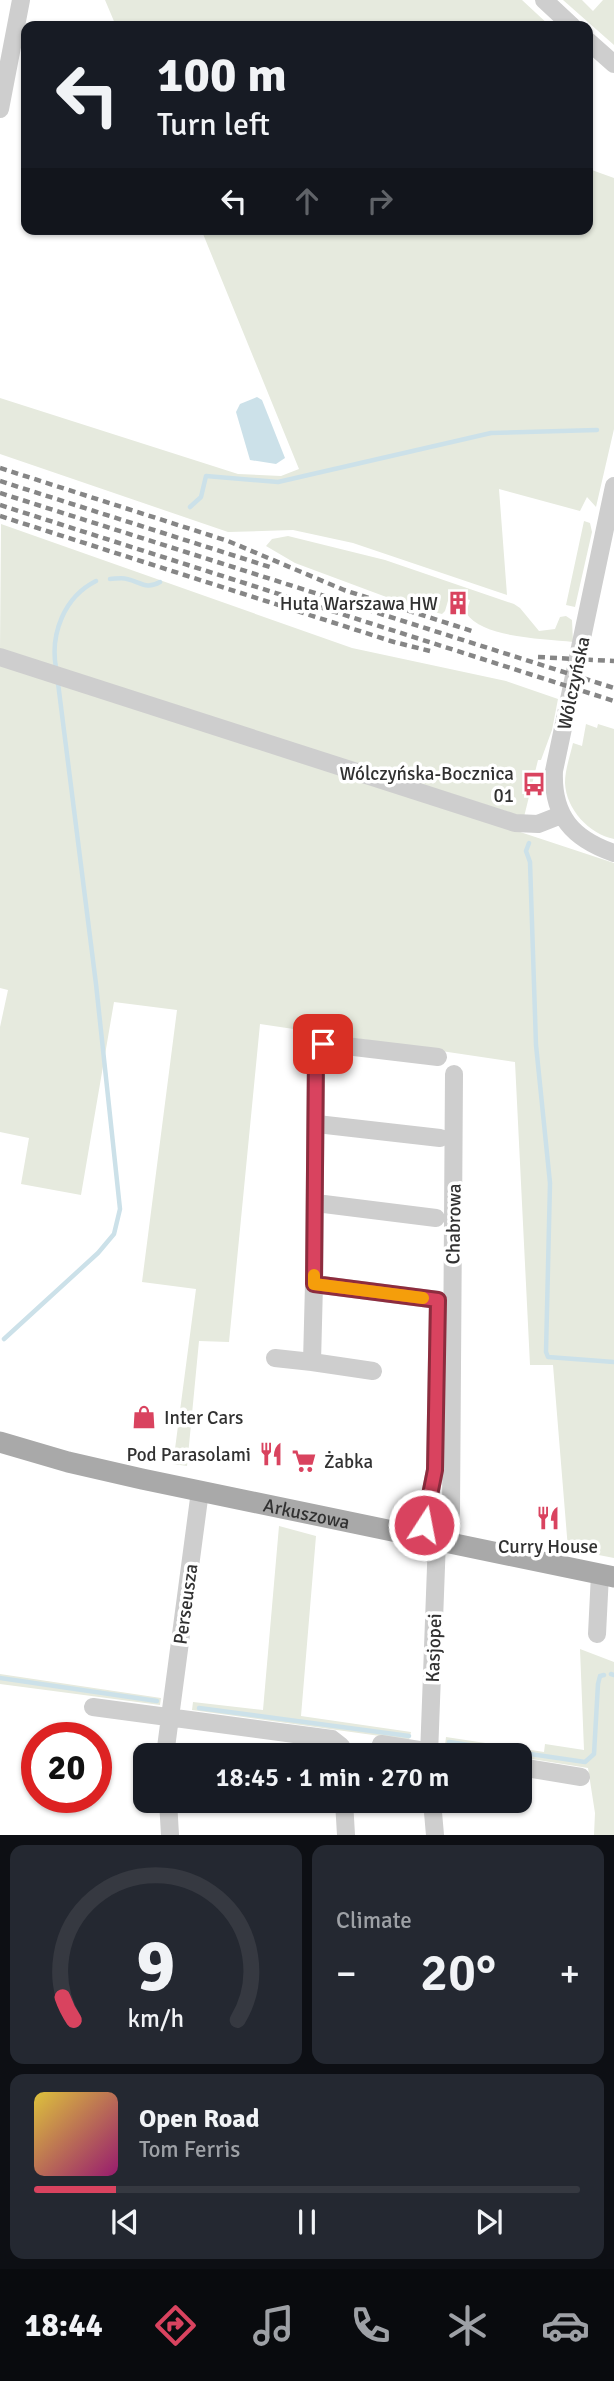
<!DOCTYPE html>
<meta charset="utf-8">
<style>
:root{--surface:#171b24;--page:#242831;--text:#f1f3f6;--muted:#9ea1a6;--line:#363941;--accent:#d9435f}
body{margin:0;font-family:Signika,sans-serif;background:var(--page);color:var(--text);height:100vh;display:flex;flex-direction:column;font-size:26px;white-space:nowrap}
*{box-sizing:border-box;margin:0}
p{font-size:23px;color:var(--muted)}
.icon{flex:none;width:38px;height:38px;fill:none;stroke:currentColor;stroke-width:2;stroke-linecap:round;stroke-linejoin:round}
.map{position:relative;height:1835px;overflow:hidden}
.panel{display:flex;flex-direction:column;gap:10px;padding:10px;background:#0d0f14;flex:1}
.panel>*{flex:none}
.guide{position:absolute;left:21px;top:21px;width:572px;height:214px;border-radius:14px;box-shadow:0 2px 5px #0004;background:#171b24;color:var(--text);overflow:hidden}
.speed{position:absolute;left:21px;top:1722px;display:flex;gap:14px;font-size:35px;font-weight:700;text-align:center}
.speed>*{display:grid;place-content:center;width:91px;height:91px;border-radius:50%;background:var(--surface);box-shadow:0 2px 5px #0004;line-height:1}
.speed .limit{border:10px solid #d22;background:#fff;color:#111}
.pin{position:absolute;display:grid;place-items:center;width:60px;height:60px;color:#fff;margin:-30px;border-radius:14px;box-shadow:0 4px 10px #0006}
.me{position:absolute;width:77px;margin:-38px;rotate:11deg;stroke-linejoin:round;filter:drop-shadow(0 0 5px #0008)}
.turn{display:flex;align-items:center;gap:24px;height:147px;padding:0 21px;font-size:32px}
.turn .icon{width:91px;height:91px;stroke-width:2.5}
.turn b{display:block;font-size:49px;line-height:60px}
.lanes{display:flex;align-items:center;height:66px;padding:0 21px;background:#0003;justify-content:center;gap:35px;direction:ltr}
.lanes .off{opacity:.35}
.big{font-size:52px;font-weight:600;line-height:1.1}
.panel .widget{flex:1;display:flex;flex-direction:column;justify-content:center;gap:10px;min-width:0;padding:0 24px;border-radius:14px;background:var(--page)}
.panel .dial{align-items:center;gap:0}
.dial svg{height:182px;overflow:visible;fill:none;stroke:var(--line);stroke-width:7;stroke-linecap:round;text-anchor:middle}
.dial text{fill:var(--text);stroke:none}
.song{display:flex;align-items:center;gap:21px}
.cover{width:84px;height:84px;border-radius:10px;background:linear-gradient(135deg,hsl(50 70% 55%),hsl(320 70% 35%))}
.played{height:7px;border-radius:4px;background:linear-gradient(90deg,var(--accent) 15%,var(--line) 15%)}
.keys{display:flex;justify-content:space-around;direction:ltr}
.heat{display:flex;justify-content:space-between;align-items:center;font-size:38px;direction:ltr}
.panel .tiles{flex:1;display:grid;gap:10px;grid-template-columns:1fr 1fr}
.widget:last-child{grid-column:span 2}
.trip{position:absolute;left:133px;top:1743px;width:399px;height:70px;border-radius:14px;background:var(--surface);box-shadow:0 2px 5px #0004;font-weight:600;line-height:70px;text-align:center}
.tabs{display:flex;height:112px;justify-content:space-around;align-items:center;background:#090b0e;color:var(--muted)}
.tabs .icon{width:49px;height:49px}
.tabs .active{color:var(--accent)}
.tabs b{font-size:32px;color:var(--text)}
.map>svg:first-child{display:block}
.green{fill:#e6eade}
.water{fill:#cce1e9}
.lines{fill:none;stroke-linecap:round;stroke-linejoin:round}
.stream{stroke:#cce1e9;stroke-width:4.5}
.minor{stroke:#cecece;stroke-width:18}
.major{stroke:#a9a9a9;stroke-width:21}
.rail{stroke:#868686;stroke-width:4.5;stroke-dasharray:7 5;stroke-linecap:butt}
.route-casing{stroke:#8d2c3e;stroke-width:18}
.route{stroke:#d9435f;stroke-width:12}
.slow{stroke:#f59e0b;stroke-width:12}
.labels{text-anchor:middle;stroke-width:7;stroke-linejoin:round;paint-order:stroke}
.poi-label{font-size:19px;fill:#313131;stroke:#fff;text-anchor:end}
.street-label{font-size:19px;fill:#313131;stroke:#fff}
</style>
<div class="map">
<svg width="614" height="1835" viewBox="0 0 614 1835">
<rect width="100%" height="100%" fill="#fff"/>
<!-- green -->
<path class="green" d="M105,0h417l28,26h-434z
M563,0h19l11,11 10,-11h11v45z
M589,169l25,9v251l-18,78 -9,-10 -7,14 -81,-22 8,106 -154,-52 -60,-13 -65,2 -228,-78v-56l238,76 43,2 18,-7 -98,-240h387z
M584,521l6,2 2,9 -17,75 -9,-2z
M1,524l351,124 154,33 52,18 -6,31 -11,30h-3l-14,57 -524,-167z
M288,536l97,24 129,44 6,4 19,23 16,-2 5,-12 6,-1 6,4 1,22c-29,-4 -89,-3 -107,-29l4,-13 -20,-6 -5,17 -3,3 -8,-2 -45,-14 -94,-35 -29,-17 6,-7z
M0,660l614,203v695l-46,-9 -15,-184h-23l-15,-303 -255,-38 -31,318 -30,-1 -12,125 -14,-2 23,-175 -54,-7 35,-272 -63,-8 -33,193 -60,-11 8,-46 -29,-6v-105l8,-37 -8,-2z
M586,724l11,4 1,-4 16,5v110c-25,-5 -48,-30 -49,-56 0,-13 5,-27 8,-40l9,3z
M279,1526l37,10 -15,180 110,16 -2,8 -217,-30 1,-8 70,8z
M580,1649l34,13v173h-20l1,-22 -7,-45 -143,-23 1,-8 98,15 1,-8 39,6z
M0,1674l161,24 -1,7 -160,-21z"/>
<!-- water -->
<path class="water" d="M257,397l5,3 23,58 -9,6 -26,-4 -14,-48 4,-8z"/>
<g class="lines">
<!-- stream -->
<path class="stream" d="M190,507l11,-10 5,-21 72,6 213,-49 106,-3
M110,579c5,0 12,-2 17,0 14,3 19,11 33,3
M56,668c-6,-34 8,-71 40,-87
M529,843l-3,8 4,11 6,183 14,138 -4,169 2,5 66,5
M4,1339l94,-86 16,-19 6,-25 -24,-225 -38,-301
M611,1674l3,1
M0,1678l157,23
M199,1708l210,28
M449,1742l136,20 9,-8 4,-70 2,-8 4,-1"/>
<!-- minor -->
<path class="minor" d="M544,0l28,26
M588,41l26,23
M0,109l21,-109
M614,486l-60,285c-2,45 19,68 60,82
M0,657l515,166 23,1 23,-9
M317,1124l123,14
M316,1203l120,15
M314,1284l2,-229 3,-8 10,-3 109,13
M275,1358l37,4
M373,1371l-61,-9 2,-78 124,16 -3,170 -13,67
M447,1542l4,-30 3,-438
M597,1634l3,-60
M93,1707l239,32 9,7 1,9
M381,1744l70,11
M165,1755l35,-264
M429,1755l8,-215
M520,1767l61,10
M168,1801l2,34
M344,1801l2,34
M432,1801l3,34"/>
<!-- major -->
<path class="major" id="s1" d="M0,1442l68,20 74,17 472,98"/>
<!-- rail -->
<path class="rail" d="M0,468l228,73 116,49 131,42
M0,481l273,87
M0,493l614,195
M0,505l614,196
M0,516l394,126 36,9
M538,657l76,4"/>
</g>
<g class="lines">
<!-- route casing -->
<g class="route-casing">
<path id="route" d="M323,1044l-4,3 -3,8 -2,229 124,16 -3,170 -11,55"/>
</g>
<!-- route -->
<use href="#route" class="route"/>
<!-- slow -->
<path class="slow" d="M314,1275v9l109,14"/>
</g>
<!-- icons -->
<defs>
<g id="building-bare" transform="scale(1.89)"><path d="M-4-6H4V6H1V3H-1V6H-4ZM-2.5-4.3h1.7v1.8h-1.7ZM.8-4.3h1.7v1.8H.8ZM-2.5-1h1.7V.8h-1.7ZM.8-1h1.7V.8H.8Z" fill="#d9435f" stroke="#fff" stroke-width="2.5" paint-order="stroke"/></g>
<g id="bus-bare" transform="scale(1.89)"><path d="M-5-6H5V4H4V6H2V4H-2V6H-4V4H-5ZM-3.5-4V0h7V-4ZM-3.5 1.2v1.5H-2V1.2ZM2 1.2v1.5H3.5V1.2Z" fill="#d9435f" stroke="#fff" stroke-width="2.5" paint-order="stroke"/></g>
<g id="shop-bare" transform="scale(1.89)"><path d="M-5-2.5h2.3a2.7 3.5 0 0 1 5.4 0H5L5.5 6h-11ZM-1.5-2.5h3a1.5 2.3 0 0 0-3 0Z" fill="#d9435f" stroke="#fff" stroke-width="2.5" paint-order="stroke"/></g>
<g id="restaurant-bare" transform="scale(1.89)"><path d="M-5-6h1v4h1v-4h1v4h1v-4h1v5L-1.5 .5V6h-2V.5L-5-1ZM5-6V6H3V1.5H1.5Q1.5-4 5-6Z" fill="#d9435f" stroke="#fff" stroke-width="2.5" paint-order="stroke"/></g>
<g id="supermarket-bare" transform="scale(1.89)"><path d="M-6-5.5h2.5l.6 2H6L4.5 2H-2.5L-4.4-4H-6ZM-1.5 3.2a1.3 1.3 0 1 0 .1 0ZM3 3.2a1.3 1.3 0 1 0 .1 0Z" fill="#d9435f" stroke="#fff" stroke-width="2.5" paint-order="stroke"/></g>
</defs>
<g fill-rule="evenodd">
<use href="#building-bare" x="458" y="603"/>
<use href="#bus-bare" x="534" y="784"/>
<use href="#shop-bare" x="144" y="1417"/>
<use href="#restaurant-bare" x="271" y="1454"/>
<use href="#supermarket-bare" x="304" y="1461"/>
<use href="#restaurant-bare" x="548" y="1518"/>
</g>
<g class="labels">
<!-- poi labels -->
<g class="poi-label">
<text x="438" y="610">Huta Warszawa HW</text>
<text x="514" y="780">Wólczyńska-Bocznica<tspan x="514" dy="22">01</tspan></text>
<text x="164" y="1424" text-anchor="start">Inter Cars</text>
<text x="251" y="1461">Pod Parasolami</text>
<text x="324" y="1468" text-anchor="start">Żabka</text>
<text x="548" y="1553" text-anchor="middle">Curry House</text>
</g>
<!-- street labels -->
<g class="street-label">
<text transform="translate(573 683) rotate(-78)" y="7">Wólczyńska</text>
<text transform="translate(453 1224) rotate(-89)" y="7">Chabrowa</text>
<text dy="7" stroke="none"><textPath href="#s1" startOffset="315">Arkuszowa</textPath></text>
<text transform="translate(185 1604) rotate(-82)" y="7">Perseusza</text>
<text transform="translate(433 1648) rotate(-88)" y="7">Kasjopei</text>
</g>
</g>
</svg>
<div class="speed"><div class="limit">20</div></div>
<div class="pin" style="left:323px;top:1044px;background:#d93025"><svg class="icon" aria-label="arrive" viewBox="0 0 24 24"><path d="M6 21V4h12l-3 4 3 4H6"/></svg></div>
<svg class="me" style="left:424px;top:1525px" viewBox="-20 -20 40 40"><circle r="17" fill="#d9435f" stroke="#fff" stroke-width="3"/><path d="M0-11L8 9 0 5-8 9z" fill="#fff"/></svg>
<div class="trip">18:45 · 1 min · 270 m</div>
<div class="guide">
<div class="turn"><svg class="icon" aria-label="left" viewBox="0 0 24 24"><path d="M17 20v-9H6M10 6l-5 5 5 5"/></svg><div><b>100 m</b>Turn left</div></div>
<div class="lanes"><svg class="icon" aria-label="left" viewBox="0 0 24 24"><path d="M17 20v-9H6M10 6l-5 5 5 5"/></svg><svg class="icon off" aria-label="ahead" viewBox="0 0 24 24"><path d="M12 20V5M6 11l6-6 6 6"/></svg><svg class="icon off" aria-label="right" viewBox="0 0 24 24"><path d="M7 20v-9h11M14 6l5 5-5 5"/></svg></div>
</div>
</div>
<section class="panel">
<div class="tiles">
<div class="widget dial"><svg viewBox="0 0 100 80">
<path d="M14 69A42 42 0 1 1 86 69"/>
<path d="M14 69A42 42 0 0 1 9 59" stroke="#d9435f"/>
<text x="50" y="56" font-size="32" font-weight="700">9</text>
<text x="50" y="72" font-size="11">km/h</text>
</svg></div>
<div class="widget"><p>Climate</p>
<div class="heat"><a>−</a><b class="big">20°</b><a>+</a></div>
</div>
<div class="widget">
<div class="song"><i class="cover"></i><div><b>Open Road</b><p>Tom Ferris</p></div></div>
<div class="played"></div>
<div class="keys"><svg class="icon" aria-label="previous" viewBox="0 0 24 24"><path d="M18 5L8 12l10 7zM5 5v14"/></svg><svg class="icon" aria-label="pause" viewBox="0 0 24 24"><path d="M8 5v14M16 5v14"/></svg><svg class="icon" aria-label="next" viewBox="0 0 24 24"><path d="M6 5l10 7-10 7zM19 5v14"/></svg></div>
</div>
</div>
</section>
<nav class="tabs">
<b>18:44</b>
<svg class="icon active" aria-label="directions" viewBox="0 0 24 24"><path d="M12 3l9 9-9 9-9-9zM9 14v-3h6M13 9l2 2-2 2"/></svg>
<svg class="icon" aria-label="music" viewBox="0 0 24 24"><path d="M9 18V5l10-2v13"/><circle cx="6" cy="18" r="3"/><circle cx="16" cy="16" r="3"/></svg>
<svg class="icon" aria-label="phone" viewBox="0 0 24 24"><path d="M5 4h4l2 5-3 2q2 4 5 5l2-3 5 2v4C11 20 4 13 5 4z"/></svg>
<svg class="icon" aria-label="climate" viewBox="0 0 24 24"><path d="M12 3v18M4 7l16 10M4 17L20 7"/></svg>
<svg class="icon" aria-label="car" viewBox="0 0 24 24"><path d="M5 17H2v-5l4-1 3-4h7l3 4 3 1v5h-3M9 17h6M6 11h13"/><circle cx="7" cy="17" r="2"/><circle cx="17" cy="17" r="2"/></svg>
</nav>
